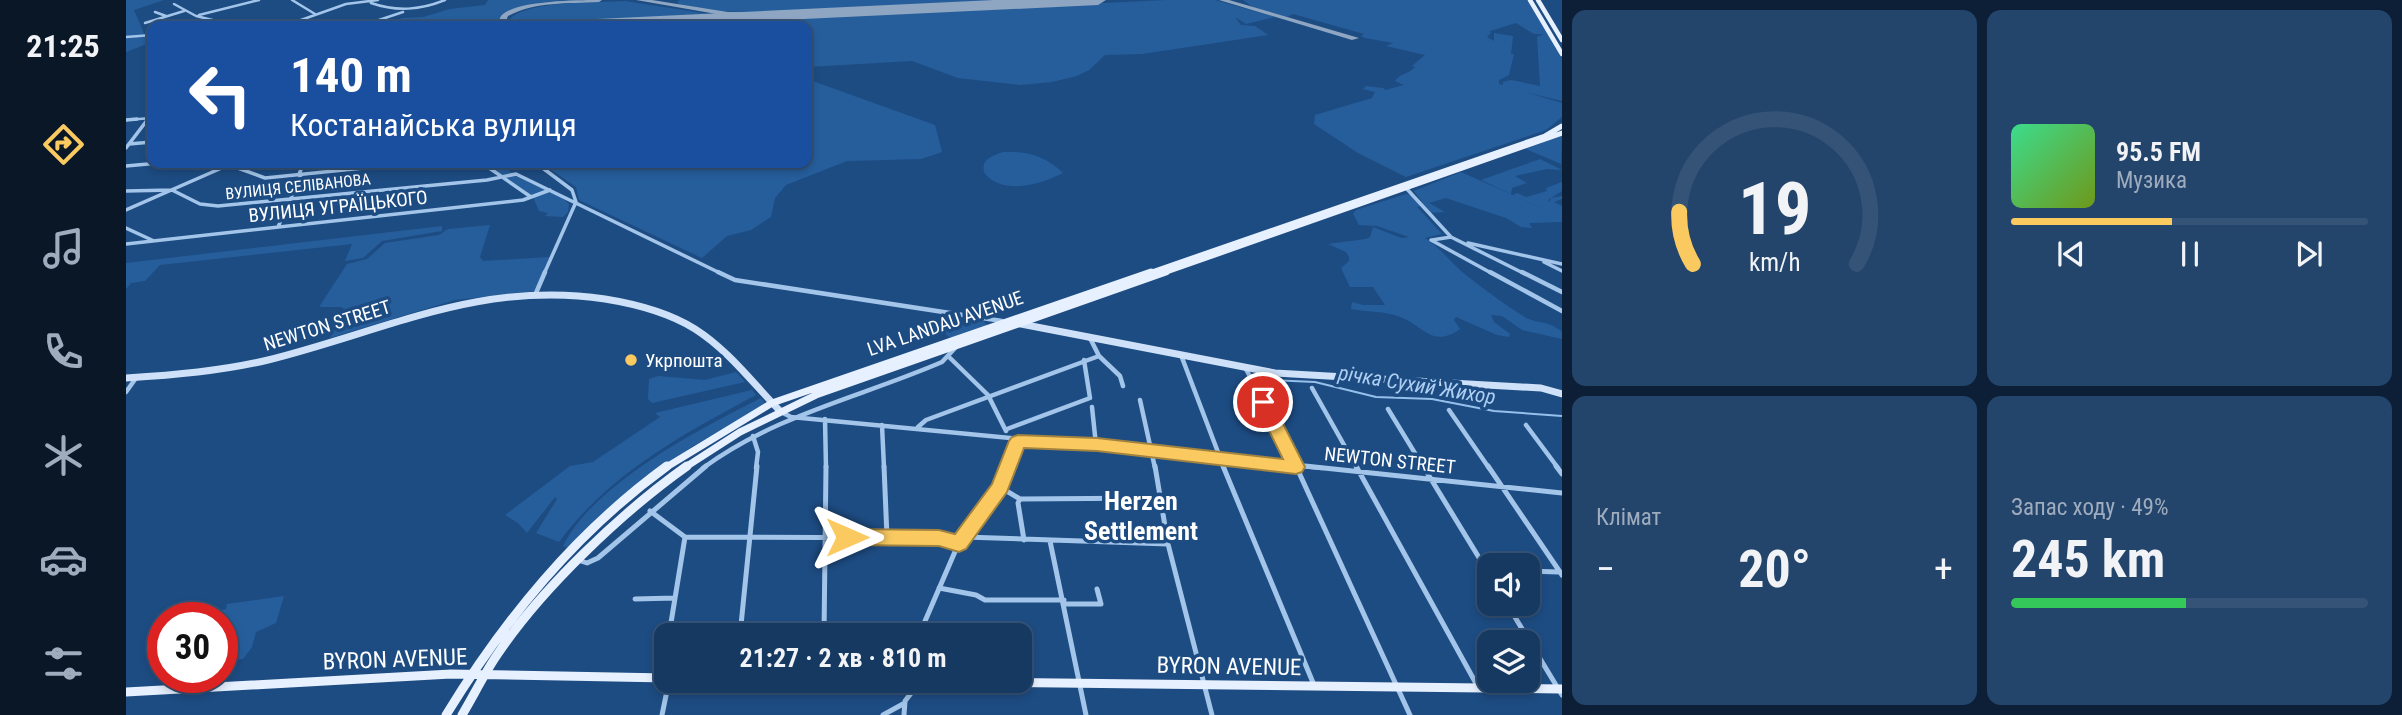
<!DOCTYPE html>
<html lang="uk">
<meta charset="utf-8">
<style>
:root{--surface:#163962;--page:#23446b;--text:#f1f3f6;--muted:#9eacbe;--line:#355377;--accent:#faca61}
body{margin:0;font-family:"Roboto Condensed",sans-serif;background:var(--page);color:var(--text);height:100vh;display:flex;flex-direction:column;font-size:26px;white-space:nowrap}
*{box-sizing:border-box;margin:0}
p{font-size:23px;color:var(--muted)}
.icon{flex:none;width:38px;height:38px;fill:none;stroke:currentColor;stroke-width:2;stroke-linecap:round;stroke-linejoin:round}
.map{position:relative;flex:1;overflow:hidden}
.details{display:flex;flex-direction:column;gap:10px;padding:10px;background:#0c1f36;width:840px}
.details>*{flex:none}
.banner{position:absolute;left:21px;top:21px;width:665px;height:147px;border-radius:14px;box-shadow:0 4px 10px #0003,0 0 0 2px var(--line);background:#1a4fa0;color:#fff;overflow:hidden}
.controls{position:absolute;left:1351px;top:553px;display:grid;gap:14px}
.controls a{display:grid;place-items:center;width:63px;height:63px;border-radius:14px;background:var(--surface);box-shadow:0 4px 10px #0003,0 0 0 2px var(--line);font-size:35px}
.speed{position:absolute;left:21px;top:602px;display:flex;gap:14px;font-size:35px;font-weight:700;text-align:center}
.speed>*{display:grid;place-content:center;width:91px;height:91px;border-radius:50%;background:var(--surface);box-shadow:0 4px 10px #0003,0 0 0 2px var(--line);line-height:1}
.speed .limit{border:10px solid #d22;background:#fff;color:#111}
.pin{position:absolute;display:grid;place-items:center;width:60px;height:60px;color:#fff;margin:-30px;border:4px solid #fff;border-radius:50%;box-shadow:0 2px 7px #0007}
.me{position:absolute;width:77px;margin:-38px;rotate:90deg;stroke-linejoin:round;filter:drop-shadow(0 0 5px #0008)}
.turn{display:flex;align-items:center;gap:24px;height:147px;padding:0 28px;font-size:32px}
.turn .icon{width:91px;height:91px;stroke-width:2.5}
.turn b{display:block;font-size:49px;line-height:60px}
.big{font-size:52px;font-weight:700;line-height:1.1}
.details .tile{flex:1;display:flex;flex-direction:column;justify-content:center;gap:10px;min-width:0;padding:0 24px;border-radius:14px;background:var(--page)}
.details .dial{align-items:center;gap:0}
.dial svg{height:182px;overflow:visible;fill:none;stroke:var(--line);stroke-width:7;stroke-linecap:round;text-anchor:middle}
.dial text{fill:var(--text);stroke:none}
.song{display:flex;align-items:center;gap:21px}
.cover{width:84px;height:84px;border-radius:10px;background:linear-gradient(135deg,hsl(150 70% 55%),hsl(80 70% 35%))}
.played{height:7px;border-radius:4px;background:linear-gradient(90deg,var(--accent) 45%,var(--line) 45%)}
.keys{display:flex;justify-content:space-around;direction:ltr}
.heat{display:flex;justify-content:space-between;align-items:center;font-size:38px;direction:ltr}
.charge{height:10px;border-radius:5px;background:linear-gradient(90deg,#34c759 49%,var(--line) 0)}
.details .tiles{flex:1;display:grid;gap:10px;grid-template-columns:repeat(2,1fr)}
.trip{position:absolute;left:528px;top:623px;width:378px;height:70px;border-radius:14px;background:var(--surface);box-shadow:0 4px 10px #0003,0 0 0 2px var(--line);font-weight:700;line-height:70px;text-align:center}
main{display:flex;flex:1;min-height:0}
.tabs{display:flex;flex-direction:column;width:126px;justify-content:space-around;align-items:center;background:#091727;color:var(--muted)}
.tabs .icon{width:49px;height:49px}
.tabs .active{color:var(--accent)}
.tabs b{font-size:32px;color:var(--text)}
.map>svg:first-child{display:block}
.green{fill:#265e9c;fill-rule:evenodd}
.lines{fill:none;stroke-linecap:round;stroke-linejoin:round}
.stream{stroke:#96c0ec;stroke-width:2}
.taxiway{fill:#8ea6c1;fill-rule:evenodd}
.runway{fill:#8ea6c1;fill-rule:evenodd}
.street-far3{stroke:#a3c5ea;stroke-width:2.5}
.street-far2{stroke:#a3c5ea;stroke-width:3.5}
.street-far1{stroke:#a3c5ea;stroke-width:4.5}
.street{stroke:#a3c5ea;stroke-width:5}
.secondary{stroke:#cee1f8;stroke-width:7}
.primary-far3{stroke:#e7f0fe;stroke-width:4.5}
.primary-far2{stroke:#e7f0fe;stroke-width:5}
.primary-far1{stroke:#e7f0fe;stroke-width:7}
.primary{stroke:#e7f0fe;stroke-width:9}
.route{fill:#faca61;stroke:#a2833f;stroke-width:2}
.poi-dot{fill:#faca61;stroke:#1d4c83;stroke-width:2.5}
.labels{text-anchor:middle;stroke-width:7;stroke-linejoin:round;paint-order:stroke}
.far-street-label{font-size:16px;fill:#fff;stroke:#1d4c83}
.street-label{font-size:19px;fill:#fff;stroke:#1d4c83}
.poi-label{font-size:19px;fill:#fff;stroke:#1d4c83;text-anchor:start}
.water-label{font-size:21px;font-style:italic;fill:#aecff2;stroke:#1d4c83}
.near-street-label{font-size:23px;fill:#fff;stroke:#1d4c83}
.district-label{font-size:26px;font-weight:bold;fill:#fff;stroke:#1d4c83}
</style>
<main>
<nav class="tabs">
<b>21:25</b>
<svg class="icon active" aria-label="directions" viewBox="0 0 24 24"><path d="M12 3l9 9-9 9-9-9zM9 14v-3h6M13 9l2 2-2 2"/></svg>
<svg class="icon" aria-label="music" viewBox="0 0 24 24"><path d="M9 18V5l10-2v13"/><circle cx="6" cy="18" r="3"/><circle cx="16" cy="16" r="3"/></svg>
<svg class="icon" aria-label="phone" viewBox="0 0 24 24"><path d="M5 4h4l2 5-3 2q2 4 5 5l2-3 5 2v4C11 20 4 13 5 4z"/></svg>
<svg class="icon" aria-label="climate" viewBox="0 0 24 24"><path d="M12 3v18M4 7l16 10M4 17L20 7"/></svg>
<svg class="icon" aria-label="car" viewBox="0 0 24 24"><path d="M5 17H2v-5l4-1 3-4h7l3 4 3 1v5h-3M9 17h6M6 11h13"/><circle cx="7" cy="17" r="2"/><circle cx="17" cy="17" r="2"/></svg>
<svg class="icon" aria-label="filters" viewBox="0 0 24 24"><path d="M4 7h16M4 17h16"/><circle cx="9" cy="7" r="2"/><circle cx="15" cy="17" r="2"/></svg>
</nav>
<div class="map">
<svg width="1436" height="715" viewBox="0 0 1436 715">
<rect width="100%" height="100%" fill="#1d4c83"/>
<!-- green -->
<path class="green" d="M0,0h38l-30,10 12,28 6,1v3l-26,10z
M362,0h94c-28,1 -72,0 -88,26h-114l17,-1 4,-7 22,-1 27,-8 35,-4z
M554,0h348l-262,13 -44,-2 -41,-6 -4,-3z
M1041,0h48l60,17 -29,7 -11,-7 6,8 14,1 13,9 -126,19 -37,1 -16,15 -12,6 -25,6 -32,3 -62,-7 -46,-17 -105,6v-41h-179z
M1117,0h286l33,59v42l-37,-9 37,11v14l-16,13 -140,47 -48,-24 -44,-29 1,-9 57,-17 3,-6 -12,-3 3,-3 17,2 2,2 19,-5 -9,-4c5,-8 14,-7 20,-14l-3,-1 13,-11 -39,-9 7,-3 -28,-5 -4,-2 3,-2 -71,-20 -6,3 -33,-9zM1390,23l18,11h10l-7,3 3,49 -29,-6 -8,2v3l-4,-1v-4l10,-5 5,-21h-3l2,-18 -19,-3v8l-7,-4 4,-4 -1,-2z
M499,1l84,13 -187,10 -13,-4c17,-20 88,-17 116,-19z
M681,79l128,46 7,27 -21,7 -74,2 -61,24 -11,13 -4,19 -20,13 -24,6 -25,22 -123,-58 -3,-13 -35,-24h266z
M1436,135l-1,29 -35,-15 2,-1z
M877,152c25,-1 42,4 60,21 -24,12 -59,22 -78,1 -6,-14 7,-18 18,-22z
M1414,159l22,11 -15,-1 -32,7 12,7 -15,5 -1,6 -30,-14z
M358,163h15l17,13 47,22 6,6 -1,8 -5,5 -18,-1 3,-3 -9,-2 -6,-14z
M1335,172l94,42 -42,-19 4,-2 9,4 21,-6 -1,-3 16,-6v9l-14,9 2,2 1,-4 11,-2v3l-8,3 8,4v16l-33,1 3,5 -11,-1 -15,-9 -60,-20 -17,5 16,9 -15,1 -16,-22z
M1280,194l5,1 10,11 -4,1 25,27 -17,4c15,10 23,21 36,33 17,14 43,33 62,45 12,8 27,4 39,16v7l-40,-9 -20,-14 -11,-1 3,7 16,12 -1,3 -12,-2 -41,-18 -2,3 6,9c-28,20 -37,-4 -60,-12 -14,-6 -34,-5 -49,-8l1,-7 11,3h22l-12,-18h-23l-9,-19 8,-7v-4l-3,-5 -18,-8 38,-5 4,-2 3,-10 28,11 8,-1 -32,-11 -18,-1 -6,-11 3,-4z
M364,225l-10,32 3,4 67,-4 -14,34 -81,9 -125,38 14,-29 -3,-2h-22l28,-43 20,-5 18,-16 54,-8 9,-6z
M316,226v5l-60,10 -19,17 -18,3 7,-17 -192,21 -15,16 -14,2 -5,6v-26z
M857,321l4,4 -36,13 -11,-8 4,-6z
M610,372l9,10 -93,21 -4,-4 1,-20 9,-3 47,4z
M626,390l4,5c-73,39 -147,79 -197,147l-23,-9 21,-34 -2,-2 -28,36 -9,-10 -13,-8 65,-49 23,-4 67,-45 -5,-4z
M635,398l5,6 -73,42 -47,34 -77,68 -6,-2c30,-62 138,-118 198,-148z
M158,596l-8,27 -20,9 -4,15 -9,12 -21,1v-42h-14l2,-6 16,-3 1,-5z"/>
<g class="lines">
<!-- stream -->
<path class="stream" d="M1142,380l47,2 61,15 56,2 62,12 68,5"/>
<!-- taxiway -->
<path class="taxiway" d="M476,0l-3,2c-31,2 -63,-1 -91,14l-4,10h-7c2,-3 2,-7 4,-10 14,-16 79,-16 101,-16z
M510,0h16l76,12 58,1 3,2 -3,2 -58,-1z
M1093,0h10l130,38 -7,2z"/>
<!-- runway -->
<path class="runway" d="M868,0h112l-8,5 -440,21h-112l9,-5z"/>
<!-- street-far3 -->
<path class="street-far3" d="M166,0l23,14
M245,3c26,9 49,7 74,-3
M48,4l22,12 41,10
M29,12l11,4
M73,15l60,-15
M19,23l39,-12
M158,26l62,-22 32,-4
M235,26l42,-14
M0,37l26,-2
M0,120l26,-2"/>
<!-- street-far2 -->
<path class="street-far2" d="M0,120l11,-1
M3,144l23,-2
M0,148l22,-29
M98,163l41,15 148,-15
M356,163l49,34
M410,163l36,27 4,12
M0,166l33,-3
M173,174l5,-11
M1280,188l45,49 74,37
M0,191l46,-1 28,14 18,2 269,-26 29,-6 206,100
M0,210l107,-47
M152,227l23,-52
M0,228l28,13
M1305,240l62,34
M1306,240l19,-3
M1342,243l94,21
M0,244l397,-44 27,-10
M1418,262l18,9
M418,274l32,-72"/>
<!-- street-far1 -->
<path class="street-far1" d="M592,272l17,8 267,41
M1364,272l72,39
M1396,272l40,20
M410,293l9,-21
M964,338l9,18 21,20 3,10
M1055,355l43,113
M822,356l40,39 18,36
M1119,367l52,101
M1186,388l45,80
M0,392l10,-14
M1014,400l15,68
M966,407l4,38
M1262,409l36,59
M1323,410l40,58
M655,412l10,5 531,51
M699,419l1,49
M756,425l2,43
M1400,425l32,43
M792,427l8,-7 173,-64
M881,429l83,-31 -6,-38
M627,436l5,16 -2,16
M577,468c72,-53 158,-71 239,-106l14,-15
M881,468l11,-27"/>
<!-- street -->
<path class="street" d="M758,466l3,71
M1029,466l13,78 44,171
M1097,466l91,219
M1170,466l114,249
M1179,466l257,27
M1230,466l122,221
M1297,466l66,108
M1362,466l74,109
M1430,466l6,8
M874,487l20,12 139,-1
M894,499l-2,4 6,37
M524,511l35,26 -16,98
M559,537l254,1 20,6
M838,537l204,7
M924,541l36,174
M452,560l9,3 11,-5 108,-92
M1402,571l30,1
M813,588l37,7 9,5h79
M509,599l40,-1
M939,604h36l-4,-15
M1381,604l55,91
M614,635l17,-169
M698,635l2,-169
M793,635l38,-88 43,-60 8,-21
M535,676l6,-30
M536,715l7,-34
M757,715l20,-11
M778,715l1,-14 14,-18"/>
<!-- secondary -->
<path class="secondary" d="M895,324l254,49 266,15 21,6
M0,378c48,-3 96,-7 142,-18 117,-29 212,-80 337,-61 31,5 63,13 90,30 33,21 57,53 84,81"/>
<!-- primary-far3 -->
<path class="primary-far3" d="M1404,0l32,54
M1412,0l24,40"/>
<!-- primary-far2 -->
<path class="primary-far2" d="M1020,274l399,-138 17,-10
M1035,274l401,-141"/>
<!-- primary-far1 -->
<path class="primary-far1" d="M539,468l107,-65 379,-131
M558,468l56,-36 76,-37 350,-123"/>
<!-- primary -->
<path class="primary" d="M770,681l666,8
M0,692l325,-18 216,4
M320,715c59,-96 129,-182 221,-249
M336,715c12,-20 22,-41 35,-60 44,-66 125,-143 190,-189"/>
</g>
<!-- route -->
<path class="route" d="M1137,396l9,6 33,65 -3,5 -6,2 -199,-23 -73,-3 -17,44 -41,57 -7,3 -20,-6 -92,-1 -7,-2 -3,-6 3,-6 7,-2 92,1 16,4 37,-50 17,-43 3,-4 6,-2 79,3 186,21 -28,-57z"/>
<!-- markers -->
<circle class="poi-dot" cx="505" cy="360" r="7"/>
<g class="labels">
<!-- far-street labels -->
<g class="far-street-label">
<text transform="translate(172 186) rotate(-6)" y="6">ВУЛИЦЯ СЕЛІВАНОВА</text>
</g>
<!-- street labels -->
<g class="street-label">
<text transform="translate(212 206) rotate(-6)" y="7">ВУЛИЦЯ УГРАЇЦЬКОГО</text>
<text transform="translate(819 323) rotate(-19)" y="7">LVA LANDAU AVENUE</text>
<text transform="translate(201 325) rotate(-17)" y="7">NEWTON STREET</text>
<text transform="translate(1264 460) rotate(6)" y="7">NEWTON STREET</text>
</g>
<!-- poi labels -->
<g class="poi-label">
<text x="519" y="367">Укрпошта</text>
</g>
<!-- water labels -->
<g class="water-label">
<text transform="translate(1291 385) rotate(9)" y="7">річка Сухий Жихор</text>
</g>
<!-- near-street labels -->
<g class="near-street-label">
<text transform="translate(269 659) rotate(-2)" y="8">BYRON AVENUE</text>
<text transform="translate(1103 666) rotate(1)" y="8">BYRON AVENUE</text>
</g>
<!-- district labels -->
<g class="district-label">
<text x="1015" y="510">Herzen<tspan x="1015" dy="30">Settlement</tspan></text>
</g>
</g>
</svg>
<div class="controls">
<a><svg class="icon" aria-label="sound" viewBox="0 0 24 24"><path d="M4 9h4l5-4v14l-5-4H4zM17 9q2 3 0 6"/></svg></a>
<a><svg class="icon" aria-label="layers" viewBox="0 0 24 24"><path d="M12 4l9 5-9 5-9-5zM3 14l9 5 9-5"/></svg></a>
</div>
<div class="speed"><div class="limit">30</div></div>
<div class="pin" style="left:1137px;top:402px;background:#d93025"><svg class="icon" aria-label="arrive" viewBox="0 0 24 24"><path d="M6 21V4h12l-3 4 3 4H6"/></svg></div>
<svg class="me" style="left:721px;top:537px" viewBox="-20 -20 40 40"><path d="M0-17L14 15 0 8-14 15z" fill="#faca61" stroke="#fff" stroke-width="4"/></svg>
<div class="trip">21:27 · 2 хв · 810 m</div>
<div class="banner">
<div class="turn"><svg class="icon" aria-label="left" viewBox="0 0 24 24"><path d="M17 20v-9H6M10 6l-5 5 5 5"/></svg><div><b>140 m</b>Костанайська вулиця</div></div>
</div>
</div>
<section class="details">
<div class="tiles">
<div class="tile dial"><svg viewBox="0 0 100 80">
<path d="M14 69A42 42 0 1 1 86 69"/>
<path d="M14 69A42 42 0 0 1 8 46" stroke="#faca61"/>
<text x="50" y="56" font-size="32" font-weight="700">19</text>
<text x="50" y="72" font-size="11">km/h</text>
</svg></div>
<div class="tile">
<div class="song"><i class="cover"></i><div><b>95.5 FM</b><p>Музика</p></div></div>
<div class="played"></div>
<div class="keys"><svg class="icon" aria-label="previous" viewBox="0 0 24 24"><path d="M18 5L8 12l10 7zM5 5v14"/></svg><svg class="icon" aria-label="pause" viewBox="0 0 24 24"><path d="M8 5v14M16 5v14"/></svg><svg class="icon" aria-label="next" viewBox="0 0 24 24"><path d="M6 5l10 7-10 7zM19 5v14"/></svg></div>
</div>
<div class="tile"><p>Клімат</p>
<div class="heat"><a>−</a><b class="big">20°</b><a>+</a></div>
</div>
<div class="tile"><p>Запас ходу · 49%</p><b class="big">245 km</b><div class="charge"></div></div>
</div>
</section>
</main>
